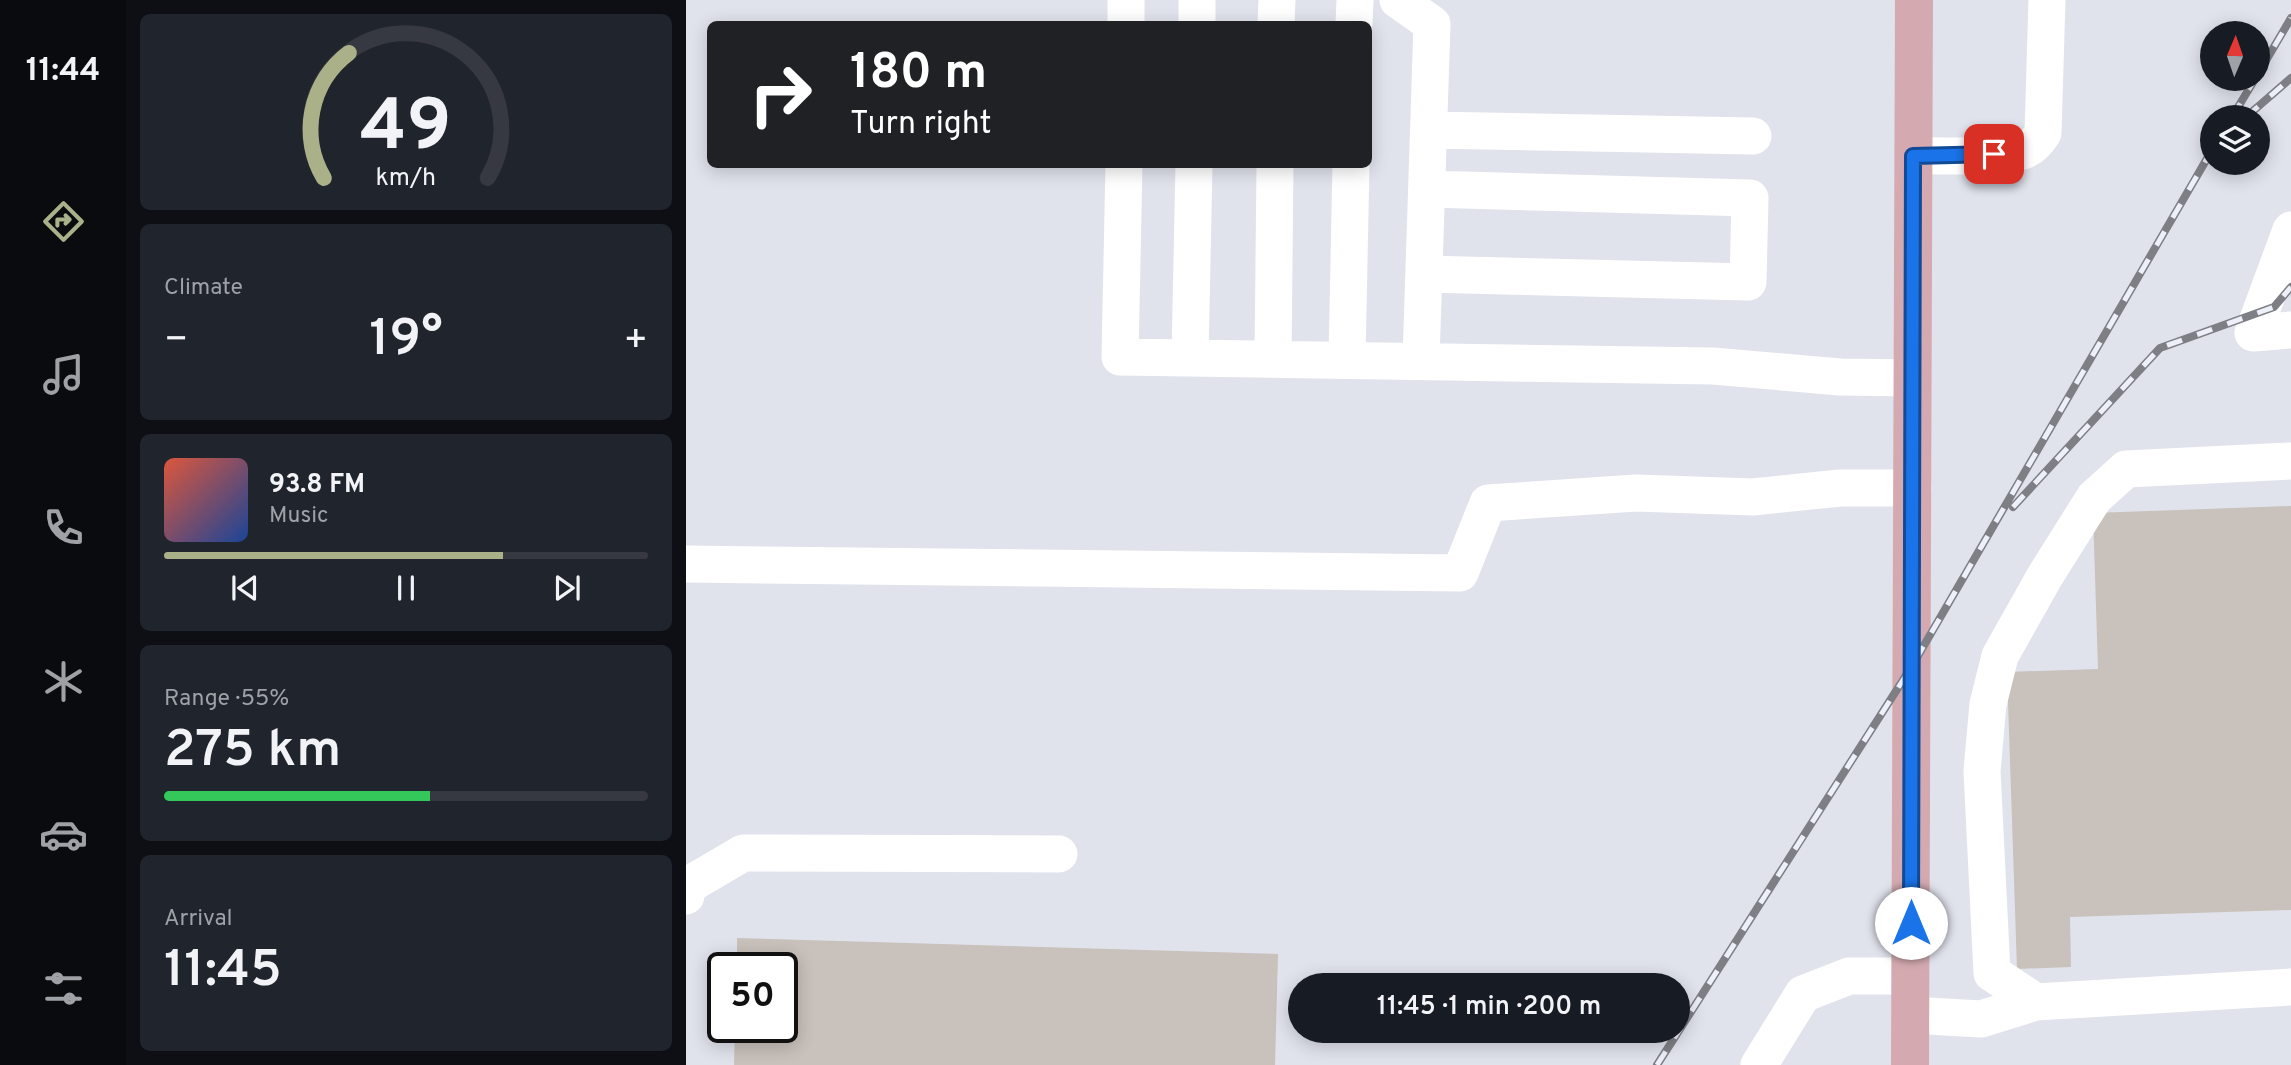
<!DOCTYPE html>
<meta charset="utf-8">
<style>
:root{--surface:#171b24;--page:#20242c;--text:#f1f3f6;--muted:#9ea1a6;--line:#363941;--accent:#aab188}
body{margin:0;font-family:Overpass,sans-serif;background:var(--page);color:var(--text);height:100vh;display:flex;flex-direction:column;font-size:26px;white-space:nowrap}
*{box-sizing:border-box;margin:0}
p{font-size:23px;color:var(--muted)}
.icon{flex:none;width:38px;height:38px;fill:none;stroke:currentColor;stroke-width:2;stroke-linecap:round;stroke-linejoin:round}
.map{position:relative;flex:1;overflow:hidden}
.side{display:flex;flex-direction:column;gap:14px;padding:14px;background:#0d0f14;width:560px}
.side>*{flex:none}
.guide{position:absolute;left:21px;top:21px;width:665px;height:147px;border-radius:10px;box-shadow:0 4px 18px #0003;background:#202124;color:#fff;overflow:hidden}
.needle{width:46px;rotate:2deg}
.buttons{position:absolute;left:1514px;top:21px;display:grid;gap:14px}
.buttons a{display:grid;place-items:center;width:70px;height:70px;border-radius:50%;background:var(--surface);box-shadow:0 4px 18px #0003;font-size:35px}
.speed{position:absolute;left:21px;top:952px;display:flex;gap:14px;font-size:35px;font-weight:700;text-align:center}
.speed>*{display:grid;place-content:center;width:91px;height:91px;border-radius:50%;background:var(--surface);box-shadow:0 4px 18px #0003;line-height:1}
.speed .limit{border:4px solid #111;border-radius:10px;background:#fff;color:#111}
.pin{position:absolute;display:grid;place-items:center;width:60px;height:60px;color:#fff;margin:-30px;border-radius:14px;box-shadow:0 4px 10px #0006}
.me{position:absolute;width:77px;margin:-38px;rotate:0deg;stroke-linejoin:round;filter:drop-shadow(0 0 5px #0008)}
.turn{display:flex;align-items:center;gap:24px;height:147px;padding:0 28px;font-size:32px}
.turn .icon{width:91px;height:91px;stroke-width:2.5}
.turn b{display:block;font-size:49px;line-height:60px}
.big{font-size:52px;font-weight:600;line-height:1.1}
.side .tile{flex:1;display:flex;flex-direction:column;justify-content:center;gap:10px;min-width:0;padding:0 24px;border-radius:10px;background:var(--page)}
.side .dial{align-items:center;gap:0}
.dial svg{height:182px;overflow:visible;fill:none;stroke:var(--line);stroke-width:7;stroke-linecap:round;text-anchor:middle}
.dial text{fill:var(--text);stroke:none}
.song{display:flex;align-items:center;gap:21px}
.cover{width:84px;height:84px;border-radius:10px;background:linear-gradient(135deg,hsl(10 70% 55%),hsl(220 70% 35%))}
.played{height:7px;border-radius:4px;background:linear-gradient(90deg,var(--accent) 70%,var(--line) 70%)}
.keys{display:flex;justify-content:space-around;direction:ltr}
.heat{display:flex;justify-content:space-between;align-items:center;font-size:38px;direction:ltr}
.charge{height:10px;border-radius:5px;background:linear-gradient(90deg,#34c759 55%,var(--line) 0)}
.trip{position:absolute;left:602px;top:973px;width:402px;height:70px;border-radius:35px;background:var(--surface);box-shadow:0 4px 18px #0003;font-weight:600;line-height:70px;text-align:center}
main{display:flex;flex:1;min-height:0}
.menu{display:flex;flex-direction:column;width:126px;justify-content:space-around;align-items:center;background:#090b0e;color:var(--muted)}
.menu .icon{width:49px;height:49px}
.menu .selected{color:var(--accent)}
.menu b{font-size:32px;color:var(--text)}
.map>svg:first-child{display:block}
.building{fill:#c9c1bb}
.lines{fill:none;stroke-linecap:round;stroke-linejoin:round}
.minor{stroke:#fff;stroke-width:37}
.major{stroke:#d4aab0;stroke-width:38}
.rail-casing{stroke:#7d7f85;stroke-width:8}
.rail{stroke:#edf0f9;stroke-width:5;stroke-dasharray:16;stroke-linecap:butt}
.route-casing{stroke:#114b97;stroke-width:18}
.route{stroke:#1a73e8;stroke-width:12}
</style>
<main>
<nav class="menu">
<b>11:44</b>
<svg class="icon selected" aria-label="directions" viewBox="0 0 24 24"><path d="M12 3l9 9-9 9-9-9zM9 14v-3h6M13 9l2 2-2 2"/></svg>
<svg class="icon" aria-label="music" viewBox="0 0 24 24"><path d="M9 18V5l10-2v13"/><circle cx="6" cy="18" r="3"/><circle cx="16" cy="16" r="3"/></svg>
<svg class="icon" aria-label="phone" viewBox="0 0 24 24"><path d="M5 4h4l2 5-3 2q2 4 5 5l2-3 5 2v4C11 20 4 13 5 4z"/></svg>
<svg class="icon" aria-label="climate" viewBox="0 0 24 24"><path d="M12 3v18M4 7l16 10M4 17L20 7"/></svg>
<svg class="icon" aria-label="car" viewBox="0 0 24 24"><path d="M5 17H2v-5l4-1 3-4h7l3 4 3 1v5h-3M9 17h6M6 11h13"/><circle cx="7" cy="17" r="2"/><circle cx="17" cy="17" r="2"/></svg>
<svg class="icon" aria-label="filters" viewBox="0 0 24 24"><path d="M4 7h16M4 17h16"/><circle cx="9" cy="7" r="2"/><circle cx="15" cy="17" r="2"/></svg>
</nav>
<section class="side">
<div class="tile dial"><svg viewBox="0 0 100 80">
<path d="M14 69A42 42 0 1 1 86 69"/>
<path d="M14 69A42 42 0 0 1 25 14" stroke="#aab188"/>
<text x="50" y="56" font-size="32" font-weight="700">49</text>
<text x="50" y="72" font-size="11">km/h</text>
</svg></div>
<div class="tile"><p>Climate</p>
<div class="heat"><a>−</a><b class="big">19°</b><a>+</a></div>
</div>
<div class="tile">
<div class="song"><i class="cover"></i><div><b>93.8 FM</b><p>Music</p></div></div>
<div class="played"></div>
<div class="keys"><svg class="icon" aria-label="previous" viewBox="0 0 24 24"><path d="M18 5L8 12l10 7zM5 5v14"/></svg><svg class="icon" aria-label="pause" viewBox="0 0 24 24"><path d="M8 5v14M16 5v14"/></svg><svg class="icon" aria-label="next" viewBox="0 0 24 24"><path d="M6 5l10 7-10 7zM19 5v14"/></svg></div>
</div>
<div class="tile"><p>Range · 55%</p><b class="big">275 km</b><div class="charge"></div></div>
<div class="tile"><p>Arrival</p><b class="big">11:45</b></div>
</section>
<div class="map">
<svg width="1605" height="1065" viewBox="0 0 1605 1065">
<rect width="100%" height="100%" fill="#e0e3ec"/>
<!-- building -->
<path class="building" d="M1605,506v404l-221,7 1,50 -54,2 -10,-297 91,-3 -5,-156z
M51,938l541,16 -3,111h-541l1,-38h47v-59h-45z"/>
<g class="lines">
<!-- minor -->
<path class="minor" d="M712,0l34,24 -11,336
M440,24v-24
M511,24v-24
M590,24l1,-24
M668,24l1,-24
M743,130l324,6
M1228,156c33,-1 77,3 109,-5 9,-3 15,-10 20,-18l4,-133
M438,164l-4,193 593,9 127,11 72,1
M1605,230l-38,103 38,-3
M738,274l324,8 2,-84 -323,-9
M504,358l4,-194
M587,359l2,-195
M661,359l4,-195
M1605,461l-165,8 -32,29 -49,78 -45,80 -12,48 -6,67 10,202 44,29 255,-15
M0,564l774,9 28,-70 148,-10 117,4 87,-9h73
M0,896l1,-10 56,-33 316,1
M1224,1015l71,4 55,-17
M1073,1065l44,-71 46,-18h61"/>
<!-- major -->
<path class="major" d="M1224,1065l4,-1065"/>
<!-- rail casing -->
<g class="rail-casing">
<path id="rail" d="M1572,74l33,-56
M1546,117l23,-38
M1560,117l45,-39
M1327,507l147,-159 114,-41 17,-20
M971,1065l255,-399 300,-516"/>
</g>
<!-- rail -->
<use href="#rail" class="rail"/>
</g>
<g class="lines">
<!-- route casing -->
<g class="route-casing">
<path id="route" d="M1225,923l2,-767 81,-2"/>
</g>
<!-- route -->
<use href="#route" class="route"/>
</g>
</svg>
<div class="buttons">
<a><svg class="needle" viewBox="-14 -14 28 28"><path d="M0-13l5 13h-10z" fill="#e53935"/><path d="M0 13l5-13h-10z" fill="#9ea1a6"/></svg></a>
<a><svg class="icon" aria-label="layers" viewBox="0 0 24 24"><path d="M12 4l9 5-9 5-9-5zM3 14l9 5 9-5"/></svg></a>
</div>
<div class="speed"><div class="limit">50</div></div>
<div class="pin" style="left:1308px;top:154px;background:#d93025"><svg class="icon" aria-label="arrive" viewBox="0 0 24 24"><path d="M6 21V4h12l-3 4 3 4H6"/></svg></div>
<svg class="me" style="left:1225px;top:923px" viewBox="-20 -20 40 40"><circle r="19" fill="#fff"/><path d="M0-13L10 11 0 6-10 11z" fill="#1a73e8"/></svg>
<div class="trip">11:45 · 1 min · 200 m</div>
<div class="guide">
<div class="turn"><svg class="icon" aria-label="right" viewBox="0 0 24 24"><path d="M7 20v-9h11M14 6l5 5-5 5"/></svg><div><b>180 m</b>Turn right</div></div>
</div>
</div>
</main>
